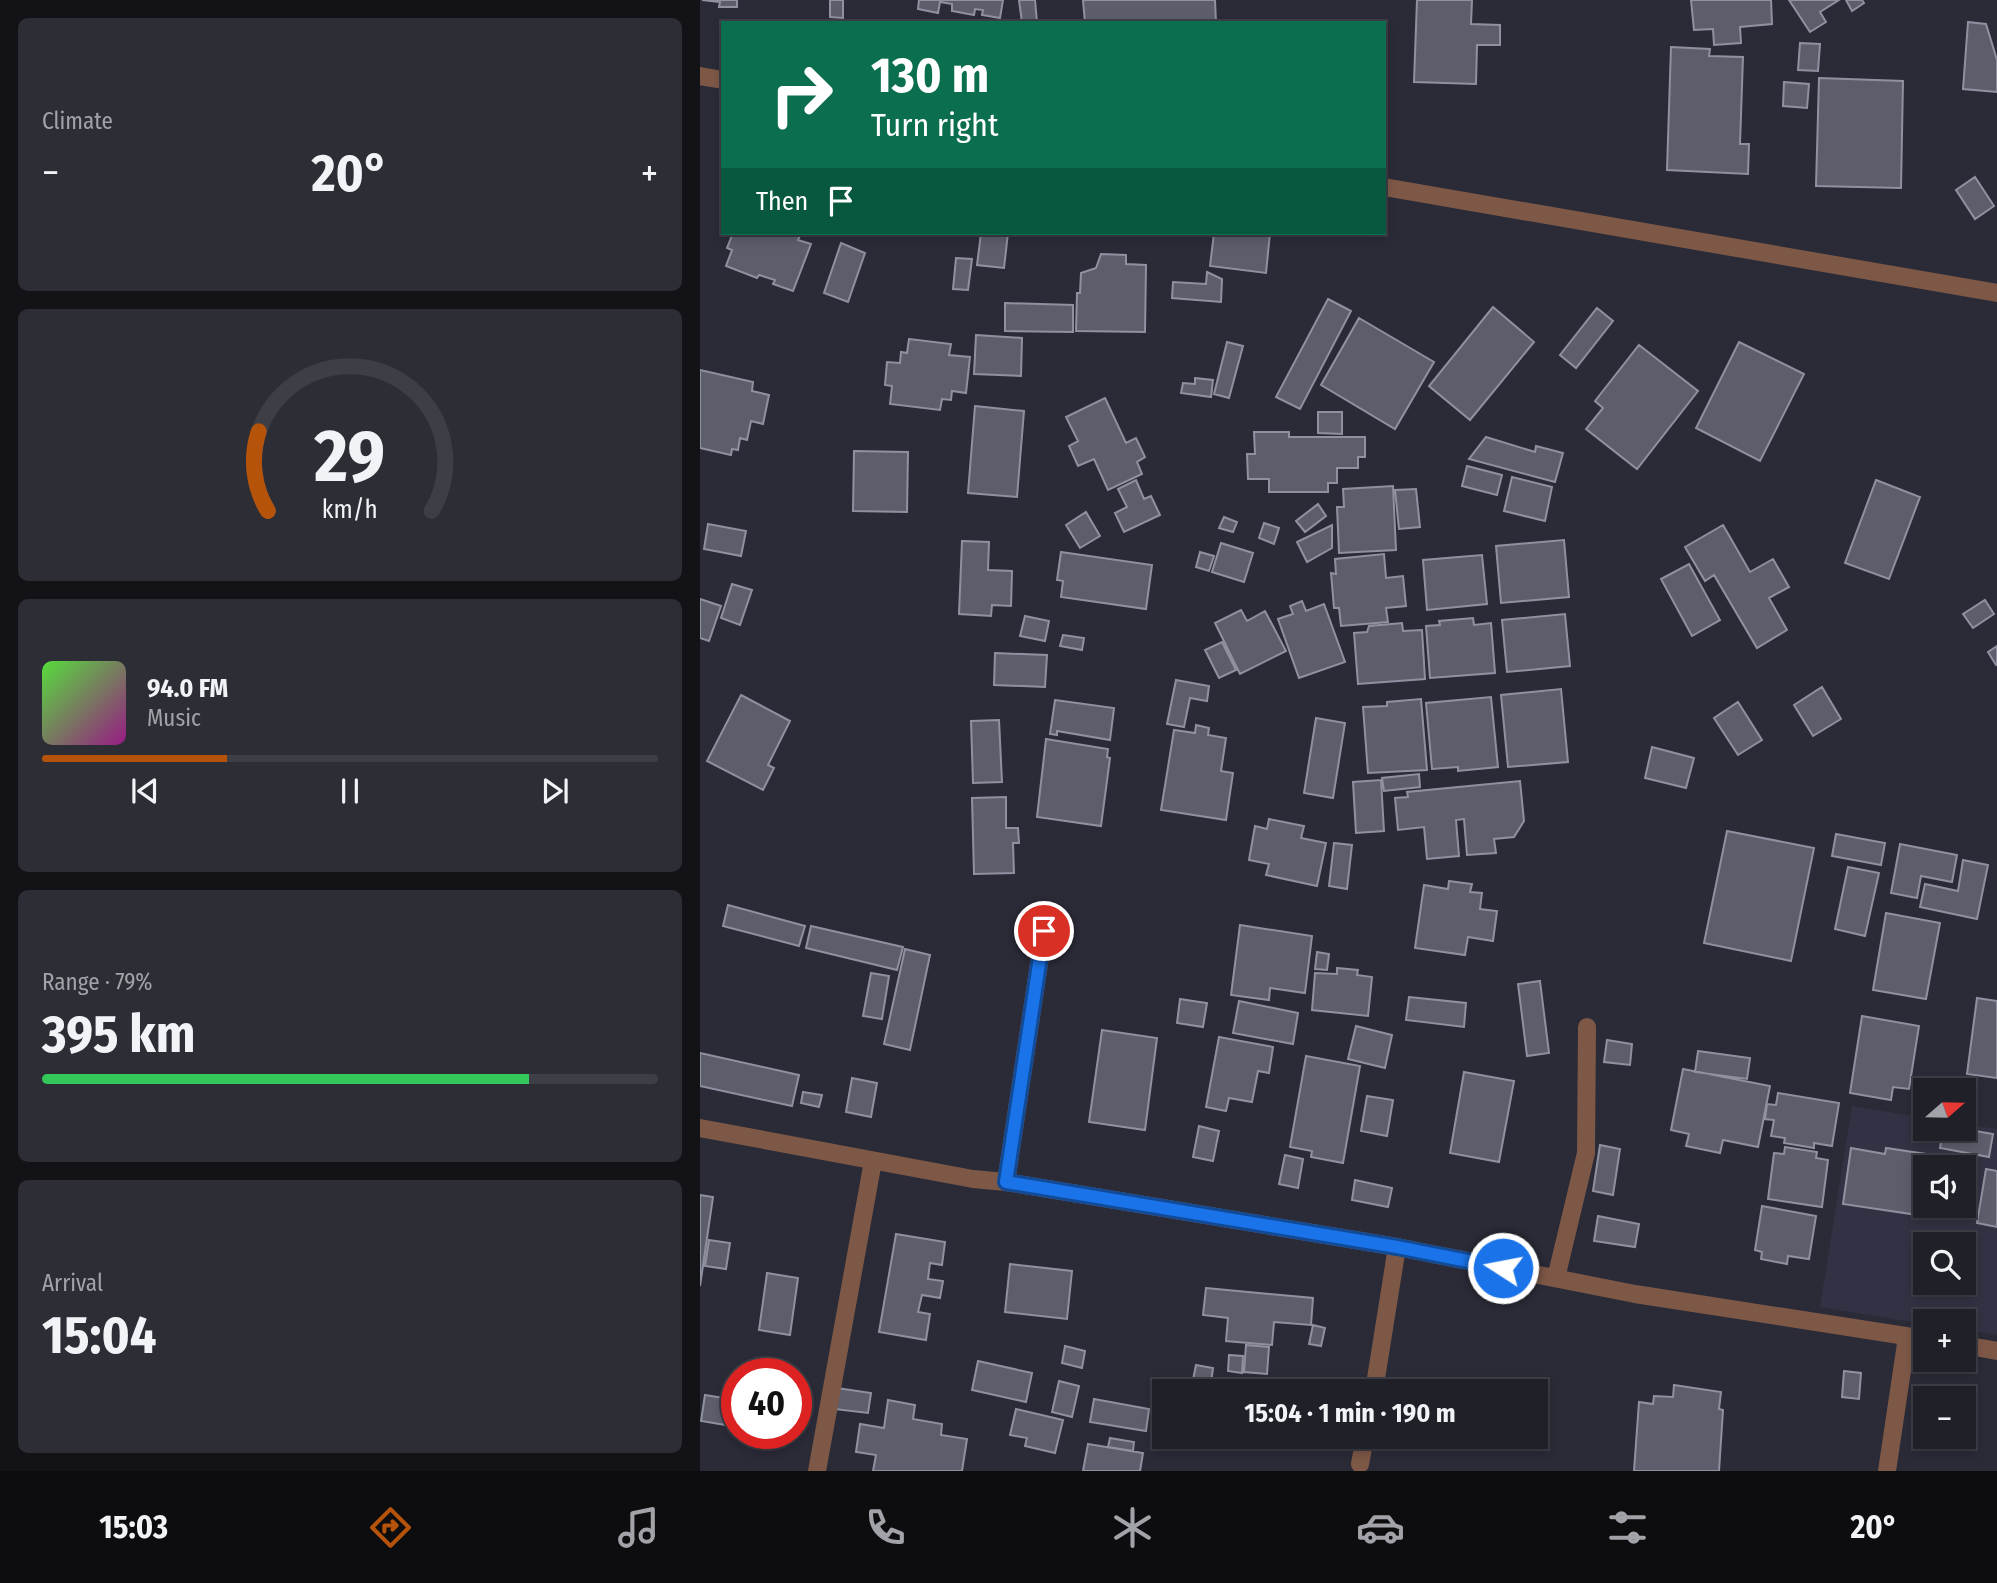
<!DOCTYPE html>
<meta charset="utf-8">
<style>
:root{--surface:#202029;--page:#2d2d35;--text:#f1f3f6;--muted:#a2a3a8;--line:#3d3e46;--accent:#b45309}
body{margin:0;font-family:"Fira Sans Condensed",sans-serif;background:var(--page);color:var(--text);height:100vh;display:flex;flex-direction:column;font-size:26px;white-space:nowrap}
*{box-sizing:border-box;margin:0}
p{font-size:23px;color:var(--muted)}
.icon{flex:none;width:38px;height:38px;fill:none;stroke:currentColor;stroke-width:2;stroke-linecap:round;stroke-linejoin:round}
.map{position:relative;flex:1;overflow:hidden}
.details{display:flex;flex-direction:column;gap:18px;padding:18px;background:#121217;width:700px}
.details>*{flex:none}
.top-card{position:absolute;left:21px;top:21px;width:665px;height:214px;border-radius:0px;box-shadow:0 4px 10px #0003,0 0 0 2px var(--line);background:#0b6e4f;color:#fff;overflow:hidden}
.needle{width:46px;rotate:70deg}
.controls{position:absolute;left:1213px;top:1078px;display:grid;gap:14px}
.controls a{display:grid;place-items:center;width:63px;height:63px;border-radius:0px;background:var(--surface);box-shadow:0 4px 10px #0003,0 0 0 2px var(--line);font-size:35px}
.speed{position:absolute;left:21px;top:1358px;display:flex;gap:14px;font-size:35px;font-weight:700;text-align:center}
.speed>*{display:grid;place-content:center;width:91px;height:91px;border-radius:50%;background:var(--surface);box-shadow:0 4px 10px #0003,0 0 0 2px var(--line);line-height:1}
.speed .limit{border:10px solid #d22;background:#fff;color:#111}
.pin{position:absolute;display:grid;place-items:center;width:60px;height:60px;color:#fff;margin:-30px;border:4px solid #fff;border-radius:50%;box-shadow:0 2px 7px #0007}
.me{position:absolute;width:77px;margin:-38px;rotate:281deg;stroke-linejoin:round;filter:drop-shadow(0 0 5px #0008)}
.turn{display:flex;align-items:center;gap:24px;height:147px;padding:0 35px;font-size:32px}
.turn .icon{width:91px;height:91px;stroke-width:2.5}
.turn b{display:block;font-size:49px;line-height:60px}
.then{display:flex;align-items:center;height:66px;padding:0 35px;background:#0003;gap:14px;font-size:26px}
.big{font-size:52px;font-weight:700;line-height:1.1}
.details .widget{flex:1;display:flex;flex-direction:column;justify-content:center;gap:10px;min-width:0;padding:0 24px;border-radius:10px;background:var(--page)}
.details .dial{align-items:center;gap:0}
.dial svg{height:182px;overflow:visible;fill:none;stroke:var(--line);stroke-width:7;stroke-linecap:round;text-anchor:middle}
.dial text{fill:var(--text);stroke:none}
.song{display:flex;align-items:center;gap:21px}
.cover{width:84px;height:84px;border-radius:10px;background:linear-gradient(135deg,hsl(110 70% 55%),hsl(310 70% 35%))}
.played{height:7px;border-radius:4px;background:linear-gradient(90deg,var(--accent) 30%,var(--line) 30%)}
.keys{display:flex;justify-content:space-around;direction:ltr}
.heat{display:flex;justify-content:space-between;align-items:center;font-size:38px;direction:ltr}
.charge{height:10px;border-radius:5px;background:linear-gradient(90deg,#34c759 79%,var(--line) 0)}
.trip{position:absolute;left:452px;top:1379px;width:396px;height:70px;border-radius:0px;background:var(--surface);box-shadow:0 4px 10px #0003,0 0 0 2px var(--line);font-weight:700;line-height:70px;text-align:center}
.dock{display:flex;height:112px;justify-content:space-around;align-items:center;background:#0d0d10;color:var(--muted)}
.dock .icon{width:49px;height:49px}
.dock .selected{color:var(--accent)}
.dock b{font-size:32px;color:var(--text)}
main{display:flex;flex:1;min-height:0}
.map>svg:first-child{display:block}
.built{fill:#323244;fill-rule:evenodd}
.building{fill:#5d5e6c;stroke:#9091a0;stroke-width:2}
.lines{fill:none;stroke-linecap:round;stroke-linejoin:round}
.minor{stroke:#7e5847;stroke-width:18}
.tertiary{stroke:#7e5847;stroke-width:18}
.route-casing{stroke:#114b97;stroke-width:18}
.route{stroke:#1a73e8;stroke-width:12}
</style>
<main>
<section class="details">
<div class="widget"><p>Climate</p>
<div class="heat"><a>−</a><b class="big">20°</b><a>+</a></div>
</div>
<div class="widget dial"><svg viewBox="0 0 100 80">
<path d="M14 69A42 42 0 1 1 86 69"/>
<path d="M14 69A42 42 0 0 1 10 34" stroke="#b45309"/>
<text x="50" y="56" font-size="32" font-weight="700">29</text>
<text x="50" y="72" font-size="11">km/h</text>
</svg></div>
<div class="widget">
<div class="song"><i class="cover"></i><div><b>94.0 FM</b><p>Music</p></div></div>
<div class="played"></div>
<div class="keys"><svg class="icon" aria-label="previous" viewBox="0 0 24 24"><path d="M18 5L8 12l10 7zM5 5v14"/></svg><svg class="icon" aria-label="pause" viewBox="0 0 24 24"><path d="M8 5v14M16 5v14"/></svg><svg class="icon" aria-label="next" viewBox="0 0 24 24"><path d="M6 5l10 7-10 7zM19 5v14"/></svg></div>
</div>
<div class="widget"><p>Range · 79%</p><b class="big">395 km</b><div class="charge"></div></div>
<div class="widget"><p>Arrival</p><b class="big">15:04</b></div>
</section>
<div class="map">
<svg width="1297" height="1471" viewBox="0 0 1297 1471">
<rect width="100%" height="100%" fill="#2a2b37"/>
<!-- built -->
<path class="built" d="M1152,1106l73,12v11h39v-5l33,5v206l-33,-5v-9h-39v3l-105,-17zM1225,1167h39v39h-39zM1225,1244h39v39h-39z"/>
<!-- building -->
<path class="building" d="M2,0h35v7h-18l1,-5z
M130,0h13v18l-13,-1z
M219,0h84l-3,18 -18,-3 1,-5 -8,-1 -1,6 -22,-4v-7l-12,-2 -2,11 -20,-4z
M319,0h16l2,22 -15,1z
M383,0h132l1,23h-131z
M717,0h55l-1,24 29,1v20h-23l-1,39 -62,-2z
M991,0h80l1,24 -32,3 1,16 -27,2 -1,-16 -19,1z
M1089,0h50l-19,12 6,10 -16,10z
M1146,0h16l2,3 -12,8z
M1268,22l18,2 11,36v32l-34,-3z
M1100,43l20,1 -2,27 -20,-1z
M971,47l39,2 -1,7 34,1 -3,87h9l-1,30 -81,-4z
M1119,78l84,3 -2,107 -85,-2z
M1084,82l25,2 -2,24 -24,-2z
M1275,177l19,29 -19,13 -19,-29z
M33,233h68l-3,7 13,4 -18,47 -20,-7 2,-4 -16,-5 -2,3 -31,-12 6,-16 -5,-2z
M281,233h27l-4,35 -27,-3z
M514,233h56l-4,40 -56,-7z
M141,243l24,10 -17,49 -24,-9z
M401,254l25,1v9l20,1 -1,67 -69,-1 1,-38h3l1,-20 15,-5z
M256,258l16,1 -4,31 -15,-1z
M507,272l15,7 -1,23 -49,-4 1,-16 33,2z
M628,299l23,12 -51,98 -24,-12z
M305,303l68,2v27l-68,-1z
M793,307l41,35 -64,78 -41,-34z
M897,308l16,13 -37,47 -16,-13z
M659,318l75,44 -39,67 -74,-44z
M276,335l46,3 -1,38 -47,-2z
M209,339l42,5 -2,11 21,2 -4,36 -14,-2 -1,9 -9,-1 -2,11 -50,-6 2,-18 -7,-1 2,-23 13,1 1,-11 6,1z
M527,342l16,4 -14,52 -15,-4z
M1039,342l65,32 -44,87 -64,-33z
M939,345l59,46 -61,78 -51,-40 17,-21 -8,-7z
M0,370l53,12 -1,9 17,4 -6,29 -12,-3 -4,19 -7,-2 -2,12 -6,-1 -1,6 -31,-7z
M495,378l18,2 -2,17 -30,-4 2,-10 12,1z
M405,398l21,45 10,-5 9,19 -8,5 5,12 -34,16 -14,-31 -16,7 -9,-20 9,-5 -12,-24z
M275,406l49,5 -7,86 -49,-4z
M618,412h24v22l-24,-1z
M554,432h35v5h76v20h-7v11h-21v15h-9v9h-59v-13h-21l-1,-25h8z
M786,437l49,15 1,-6 27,7 -8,29 -86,-23z
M154,451l54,1 -1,60 -54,-1z
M767,466l35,9 -5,20 -35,-9z
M812,477l40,10 -7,34 -41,-10z
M436,480l8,19 7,-3 9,19 -36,17 -9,-19 12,-6 -9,-18z
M1176,480l44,17 -31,82 -44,-16z
M693,486l3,64 -57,3 -2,-46h7l-1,-18z
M716,489l4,38 -21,2 -4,-39z
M618,504l8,12 -21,16 -9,-11z
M386,512l14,24 -20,12 -14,-23z
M524,517l13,5 -4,10 -14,-4z
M564,523l15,5 -5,16 -15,-6z
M8,524l38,7 -5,25 -37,-7z
M632,525v23l-25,14 -10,-20z
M1023,525l27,47 23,-13 16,28 -20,11 18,32 -30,18 -43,-73 -9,6 -20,-34z
M864,540l5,57 -68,6 -5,-57z
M262,541l27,1 -1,28 24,1 -1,35 -19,-1 -1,11 -32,-2z
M521,543l32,10 -9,29 -32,-10z
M361,552l91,13 -6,44 -85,-12 2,-16 -6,-1z
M500,552l14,4 -5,15 -13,-4z
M684,554l2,24 17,-2 3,30 -20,2 2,14 -47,4 -2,-18h-5l-3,-35 5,1 -1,-15z
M782,555l5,49 -60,6 -4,-50z
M989,564l31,56 -28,16 -31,-57z
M32,584l20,6 -12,35 -19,-7z
M0,599l21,7 -12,35 -9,-3z
M1285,600l9,14 -21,14 -10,-14z
M602,601l4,10 18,-7 21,58 -46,16 -21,-59 15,-5 -3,-8z
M541,610l6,11 18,-10 21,40 -46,23 -25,-51z
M865,614l5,52 -63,6 -5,-52z
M325,616l24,5 -4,20 -25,-5z
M773,618l1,7 17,-2 4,50 -65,5 -4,-52 14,-1 -1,-4z
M702,623l1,8 19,-1 3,49 -67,5 -4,-51 13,-1 2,-6z
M363,635l21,3 -2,12 -22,-4z
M522,642l14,28 -17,8 -14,-28z
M1297,646v18l-1,1 -8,-13z
M295,653l52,2 -2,32 -51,-2z
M476,680l33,6 -2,15 -17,-3 -6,29 -17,-3z
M1122,687l19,32 -28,17 -19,-31z
M861,689l7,73 -60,5 -7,-72z
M41,695l49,26 -22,44 6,3 -11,22 -56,-29z
M791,697l7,70 -40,4v-4l-26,2 -6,-66z
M721,699l6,71 -59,3 -5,-66 24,-1v-4z
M355,700l59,8 -4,32 -53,-9v4l-7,-1z
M1038,702l24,38 -24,15 -24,-37z
M616,718l29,5 -12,75 -29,-5z
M299,720l3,62 -29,1 -2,-62z
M496,725l13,3 -1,7 18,3 -5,33 12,2 -7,47 -65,-10 13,-80 21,3z
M346,739l62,10 -1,8 3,1 -9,68 -64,-9z
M952,747l42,11 -8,30 -41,-10z
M719,774l1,13 -36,4 -2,-13z
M681,780l3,51 -28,2 -3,-51z
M820,781l4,40 -10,16 -20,2 2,14 -29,2 -3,-36 -8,1 3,36 -32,3 -3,-32 -26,3 -3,-32 13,-1 -1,-5z
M306,797v31h12l1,15h-6l1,30 -40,1 -2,-76z
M569,819l35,7 -3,12 25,5 -9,43 -51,-11 3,-11 -20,-4 6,-34 12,3z
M1027,831l87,17 -23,113 -87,-18z
M1136,834l49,9 -4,22 -49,-9z
M634,843l18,2 -5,44 -18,-3z
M1200,844l57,11 -5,27 -31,-6 -4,22 -26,-5z
M1263,860l25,5 -11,54 -57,-12 5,-23 33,7z
M1148,867l31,6 -14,63 -30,-7z
M749,881l23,3 -2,8 12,1 -2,16 17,2 -4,30 -25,-4 -3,18 -50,-7 9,-63 24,4z
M28,905l77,21 -6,20 -76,-20z
M1186,913l54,10 -14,76 -53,-9z
M540,925l72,11 -7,57 -35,-5 -1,12 -38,-5z
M111,926l92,21 -6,23 -91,-22z
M205,949l25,6 -20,95 -26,-6z
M617,952l12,2 -2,16 -12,-1z
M637,968l21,2 -1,5 15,2 -4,39 -56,-6 3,-37 22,1z
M171,973l18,3 -7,43 -19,-3z
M840,981l9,72 -22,3 -9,-72z
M709,997l57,6 -2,24 -58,-7z
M1277,998l20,3v77l-30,-4z
M480,999l27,4 -4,24 -26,-4z
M539,1001l59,12 -5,31 -60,-11z
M1162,1016l57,10 -10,63 -16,-2 -2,13 -41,-7z
M656,1026l36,9 -7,33 -37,-9z
M402,1030l55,8 -12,92 -56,-8z
M519,1037l54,10 -4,26 -11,-2 -6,31 -23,-4 -3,13 -20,-4z
M907,1040l25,4 -2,21 -26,-3z
M998,1051l52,7 -3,21 -52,-7z
M0,1053l99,22 -7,31 -92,-20z
M606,1056l54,10 -17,97 -32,-6 1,-6 -22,-4z
M983,1069l87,17 -12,61 -35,-7 -3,13 -34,-7 3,-12 -18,-4z
M764,1072l50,9 -15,81 -49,-9z
M152,1078l25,5 -6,34 -25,-5z
M103,1092l19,3 -3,12 -18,-4z
M1078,1093l61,10 -7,43 -18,-3v5l-30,-5 1,-5 -14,-2 3,-16 -9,-1 2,-15 9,1z
M667,1096l26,4 -6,36 -26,-5z
M499,1126l20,5 -6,30 -20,-4z
M1243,1129h21l29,5 -4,23 -49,-9z
M900,1145l20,4 -7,46 -20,-4z
M1085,1147l32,5 -1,6 12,2 -6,47 -54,-8 6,-46 10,1z
M1151,1148l34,6 1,-6 54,8 -2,11h-13v39h7l-1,11 -88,-13z
M585,1155l18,4 -5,29 -19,-4z
M1286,1169l11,2v56l-20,-4z
M655,1180l37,8 -4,19 -36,-7z
M0,1195l13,2 -13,89z
M1062,1206l54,10 -7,43 -21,-3 -1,8 -26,-5 1,-7 -7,-2z
M898,1216l41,8 -4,23 -41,-6z
M196,1234l49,8 -3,23 -12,-2 -2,16 15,2 -3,17 -18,-3 -4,17 12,2 -4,26 -47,-8z
M9,1240l21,3 -4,26 -21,-3z
M310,1264l62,7 -5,48 -62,-7z
M67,1273l31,5 -8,57 -31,-5z
M506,1288l107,10 -2,27 -37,-3 -2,23 -46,-4 2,-23 -25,-3z
M613,1325l12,3 -4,18 -12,-2z
M546,1345l23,2 -2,27 -23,-2z
M365,1346l20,5 -3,17 -20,-5z
M529,1355l14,1 -1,17 -14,-2z
M278,1361l54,12 -6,29 -54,-12z
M496,1365l17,3 -2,15 -18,-3z
M1144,1371l17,2 -2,26 -17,-2z
M359,1381l20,5 -7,31 -20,-5z
M545,1381l49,10h-51z
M974,1385l47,7 -2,17 4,1 -4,61h-85l5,-69 14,2 1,-8 19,1z
M137,1388l34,5 -3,20 -34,-4z
M5,1395l32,5 -5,26 -31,-5z
M394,1399l55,10 -3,22 -56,-9z
M188,1400l27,5 -2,14 29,5 -1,11 26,4 -5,32h-89l3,-16 -20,-3 4,-28 24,4z
M316,1409l47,11 -8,33 -30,-7 2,-8 -17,-3z
M410,1438l24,4 -1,9 -25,-4z
M388,1444l55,9 -3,18h-57z"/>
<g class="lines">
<!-- minor -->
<path class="minor" d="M0,76l23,4
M684,187l613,106
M306,1182l38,-251
M856,1278l30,-125 1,-126
M674,1391l23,-144
M660,1464l5,-27
M117,1471l56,-310
M1187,1471l20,-134"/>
<!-- tertiary -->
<path class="tertiary" d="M0,1128l273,51 33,3 391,65 238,47 290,45
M1264,1345l33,6"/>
</g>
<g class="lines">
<!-- route casing -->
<g class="route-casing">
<path id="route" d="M344,931l-38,251 391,65 106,21"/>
</g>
<!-- route -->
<use href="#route" class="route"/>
</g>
</svg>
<div class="controls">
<a><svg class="needle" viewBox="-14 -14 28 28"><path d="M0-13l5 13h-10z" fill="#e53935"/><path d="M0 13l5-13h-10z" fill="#a2a3a8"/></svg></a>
<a><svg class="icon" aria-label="sound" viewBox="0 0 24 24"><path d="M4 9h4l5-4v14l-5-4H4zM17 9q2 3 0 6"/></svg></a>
<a><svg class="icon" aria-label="search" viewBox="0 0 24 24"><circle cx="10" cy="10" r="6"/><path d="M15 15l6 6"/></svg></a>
<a>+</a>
<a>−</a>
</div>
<div class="speed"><div class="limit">40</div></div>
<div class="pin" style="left:344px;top:931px;background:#d93025"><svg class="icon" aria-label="arrive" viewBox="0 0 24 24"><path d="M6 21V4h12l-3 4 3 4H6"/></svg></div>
<svg class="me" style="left:803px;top:1268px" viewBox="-20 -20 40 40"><circle r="17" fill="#1a73e8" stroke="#fff" stroke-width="3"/><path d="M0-11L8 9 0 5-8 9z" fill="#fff"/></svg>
<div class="trip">15:04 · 1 min · 190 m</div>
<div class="top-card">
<div class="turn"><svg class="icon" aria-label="right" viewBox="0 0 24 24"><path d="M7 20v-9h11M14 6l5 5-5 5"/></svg><div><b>130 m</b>Turn right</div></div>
<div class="then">Then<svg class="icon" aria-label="arrive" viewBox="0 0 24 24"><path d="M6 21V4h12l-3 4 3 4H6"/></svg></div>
</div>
</div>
</main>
<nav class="dock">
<b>15:03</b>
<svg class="icon selected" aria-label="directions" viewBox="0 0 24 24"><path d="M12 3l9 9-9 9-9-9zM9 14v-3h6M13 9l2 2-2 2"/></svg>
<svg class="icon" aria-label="music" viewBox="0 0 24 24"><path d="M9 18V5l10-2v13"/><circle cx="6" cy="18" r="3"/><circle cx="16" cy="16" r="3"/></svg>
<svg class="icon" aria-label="phone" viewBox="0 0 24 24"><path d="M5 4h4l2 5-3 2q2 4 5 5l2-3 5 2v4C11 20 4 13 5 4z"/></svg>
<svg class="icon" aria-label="climate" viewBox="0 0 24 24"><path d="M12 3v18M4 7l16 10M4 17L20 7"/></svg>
<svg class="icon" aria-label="car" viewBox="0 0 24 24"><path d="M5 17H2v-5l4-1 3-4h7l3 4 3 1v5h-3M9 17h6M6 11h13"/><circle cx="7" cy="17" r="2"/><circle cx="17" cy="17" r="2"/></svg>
<svg class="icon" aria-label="filters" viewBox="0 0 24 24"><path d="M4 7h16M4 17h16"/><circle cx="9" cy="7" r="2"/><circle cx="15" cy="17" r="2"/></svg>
<b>20°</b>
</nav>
